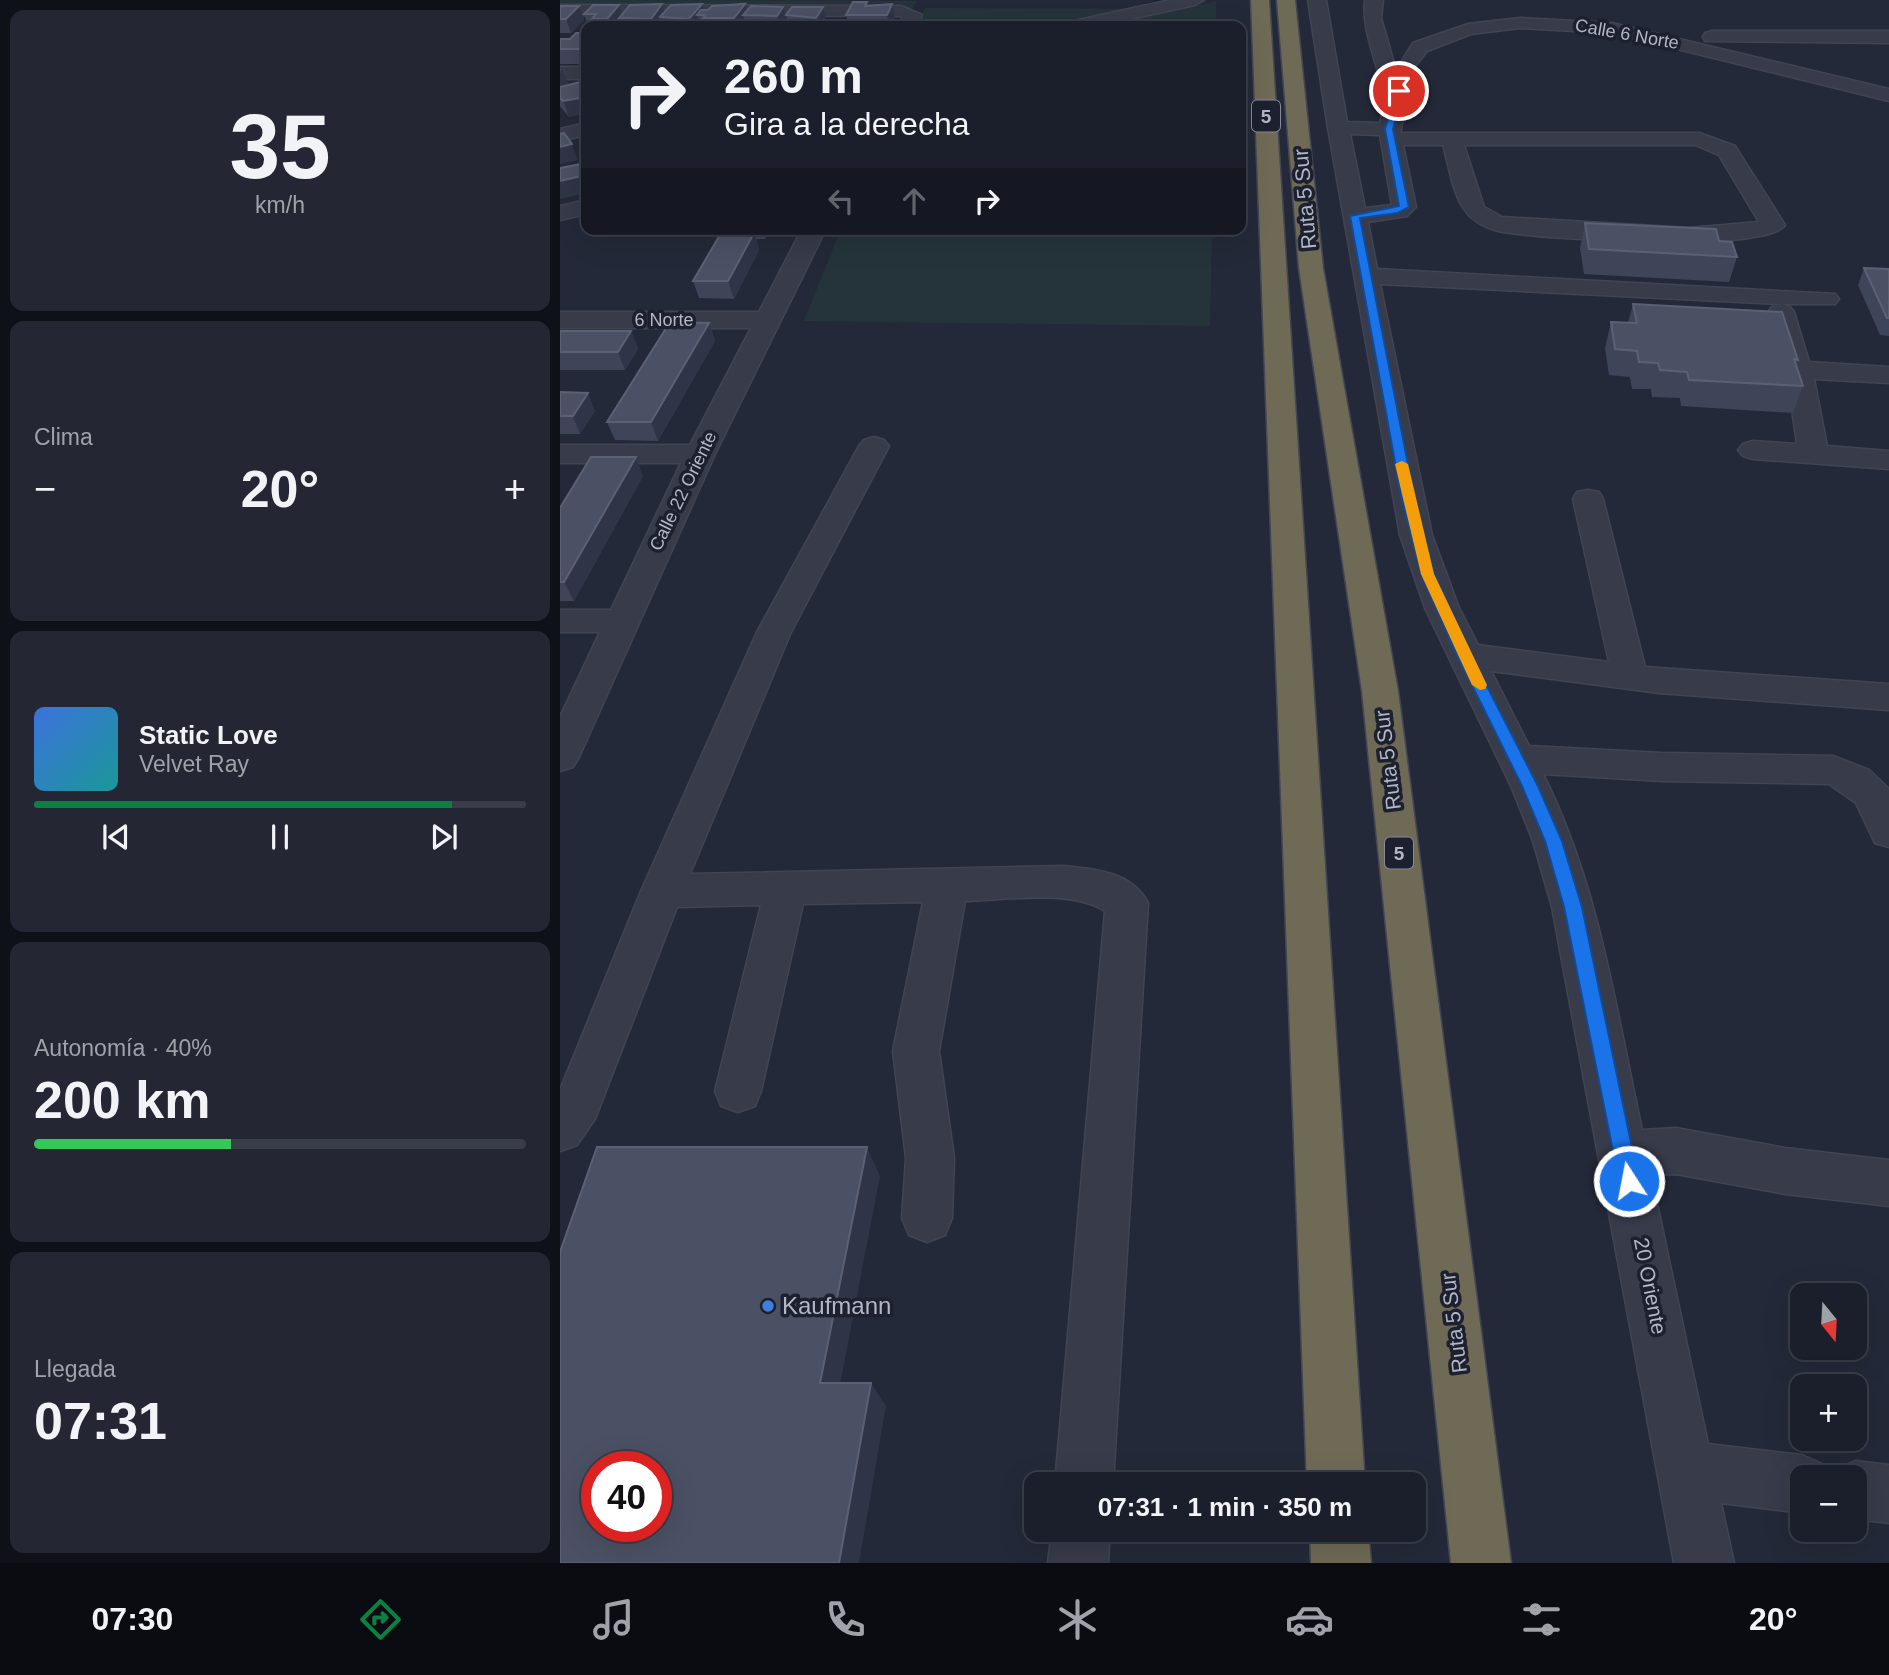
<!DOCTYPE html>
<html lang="es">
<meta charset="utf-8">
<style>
:root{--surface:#1b1f2b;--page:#242733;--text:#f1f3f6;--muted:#a0a2a9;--line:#393d47;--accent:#0b8043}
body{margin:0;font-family:Arial,sans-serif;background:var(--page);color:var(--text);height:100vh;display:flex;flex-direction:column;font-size:26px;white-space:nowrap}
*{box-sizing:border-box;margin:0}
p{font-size:23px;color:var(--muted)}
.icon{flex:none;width:38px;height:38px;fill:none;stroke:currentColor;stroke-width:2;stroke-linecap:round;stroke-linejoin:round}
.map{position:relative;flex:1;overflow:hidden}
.sheet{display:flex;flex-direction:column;gap:10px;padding:10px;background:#0f1118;width:560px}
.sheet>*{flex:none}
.guide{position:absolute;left:21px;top:21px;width:665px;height:214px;border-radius:14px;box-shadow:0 7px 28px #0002,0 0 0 2px var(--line);background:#1b1f2b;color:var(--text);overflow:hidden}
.needle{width:46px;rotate:162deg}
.controls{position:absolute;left:1230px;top:1283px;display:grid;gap:14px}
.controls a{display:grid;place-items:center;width:77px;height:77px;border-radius:14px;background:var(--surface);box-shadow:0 7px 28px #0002,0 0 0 2px var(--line);font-size:35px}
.speed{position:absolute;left:21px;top:1451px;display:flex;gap:14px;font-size:35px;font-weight:700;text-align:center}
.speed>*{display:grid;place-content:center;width:91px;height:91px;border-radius:50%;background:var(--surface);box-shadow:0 7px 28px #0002,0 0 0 2px var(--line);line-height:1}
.speed .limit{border:10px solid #d22;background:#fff;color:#111}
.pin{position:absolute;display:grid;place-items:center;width:60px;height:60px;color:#fff;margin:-30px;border:4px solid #fff;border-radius:50%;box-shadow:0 2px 7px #0007}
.me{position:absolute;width:77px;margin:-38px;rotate:349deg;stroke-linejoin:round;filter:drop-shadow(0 0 5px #0008)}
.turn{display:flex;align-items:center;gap:24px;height:147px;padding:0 28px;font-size:32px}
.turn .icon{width:91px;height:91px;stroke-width:2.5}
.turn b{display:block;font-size:49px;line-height:60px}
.lanes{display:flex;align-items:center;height:66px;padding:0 28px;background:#0003;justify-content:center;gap:35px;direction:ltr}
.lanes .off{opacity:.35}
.big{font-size:52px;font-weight:600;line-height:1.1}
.sheet .tile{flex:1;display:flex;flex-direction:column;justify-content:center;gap:10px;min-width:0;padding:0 24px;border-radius:14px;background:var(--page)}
.sheet .dial{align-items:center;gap:0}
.dial b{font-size:91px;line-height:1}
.song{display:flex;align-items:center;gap:21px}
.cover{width:84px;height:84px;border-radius:10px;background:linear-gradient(135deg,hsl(220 70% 55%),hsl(180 70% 35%))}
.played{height:7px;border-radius:4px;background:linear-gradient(90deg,var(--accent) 85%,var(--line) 85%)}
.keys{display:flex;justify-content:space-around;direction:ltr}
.heat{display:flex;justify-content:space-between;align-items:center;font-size:38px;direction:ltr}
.charge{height:10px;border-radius:5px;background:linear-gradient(90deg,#34c759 40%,var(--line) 0)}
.trip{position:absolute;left:464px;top:1472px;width:402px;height:70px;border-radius:14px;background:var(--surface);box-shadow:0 7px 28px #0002,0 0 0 2px var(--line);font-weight:600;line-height:70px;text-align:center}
.tabs{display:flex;height:112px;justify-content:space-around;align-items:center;background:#0b0c11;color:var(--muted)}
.tabs .icon{width:49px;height:49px}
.tabs .selected{color:var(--accent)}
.tabs b{font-size:32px;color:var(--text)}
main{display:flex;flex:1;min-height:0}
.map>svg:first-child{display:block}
.green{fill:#25343b}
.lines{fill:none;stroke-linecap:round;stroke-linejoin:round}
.stream{fill:#181e36;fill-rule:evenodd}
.minor-casing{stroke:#404453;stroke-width:3}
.highway-casing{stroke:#424655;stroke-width:3}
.minor{fill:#373b4a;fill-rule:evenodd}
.highway{fill:#6f6a55;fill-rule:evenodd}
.wall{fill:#3f4558}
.shaded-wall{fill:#2f3447}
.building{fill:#4b5164;stroke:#5b6173;stroke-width:2;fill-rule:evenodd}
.route{fill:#1a73e8;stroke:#114b97;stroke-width:2}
.slow{fill:#f59e0b}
.shop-dot{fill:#3f7fe0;stroke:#1c202f;stroke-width:2.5}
.labels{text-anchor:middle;stroke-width:7;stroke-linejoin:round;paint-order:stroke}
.far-street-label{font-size:18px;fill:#b2b6c6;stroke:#1c202f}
.shield{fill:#1c202f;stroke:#858999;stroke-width:2}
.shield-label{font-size:19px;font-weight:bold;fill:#b2b6c6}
.street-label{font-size:21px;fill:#b2b6c6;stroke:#1c202f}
.near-poi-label{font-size:24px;fill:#b2b6c6;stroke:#1c202f;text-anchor:start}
</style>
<main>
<section class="sheet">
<div class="tile dial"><b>35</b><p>km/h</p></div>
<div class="tile"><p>Clima</p>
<div class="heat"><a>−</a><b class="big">20°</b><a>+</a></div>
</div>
<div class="tile">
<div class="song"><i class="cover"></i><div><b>Static Love</b><p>Velvet Ray</p></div></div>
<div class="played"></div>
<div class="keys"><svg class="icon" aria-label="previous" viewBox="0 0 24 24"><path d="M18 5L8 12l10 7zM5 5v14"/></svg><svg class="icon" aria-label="pause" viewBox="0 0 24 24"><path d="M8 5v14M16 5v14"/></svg><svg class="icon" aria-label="next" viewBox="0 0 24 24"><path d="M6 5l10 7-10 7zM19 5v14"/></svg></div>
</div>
<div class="tile"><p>Autonomía · 40%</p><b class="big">200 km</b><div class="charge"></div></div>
<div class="tile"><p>Llegada</p><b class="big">07:31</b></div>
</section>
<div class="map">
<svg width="1329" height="1563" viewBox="0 0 1329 1563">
<rect width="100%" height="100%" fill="#242939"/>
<!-- green -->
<path class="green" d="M0,0l357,1 -4,8 -353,-1z
M656,1v25h-111h1z
M365,8l212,1 -81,17h-139z
M281,229h371l-2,97 -406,-5z"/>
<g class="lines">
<!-- stream -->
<path class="stream" d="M597,0h10l-20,6 -3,-2z"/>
<!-- minor casing -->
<g class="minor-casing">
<path id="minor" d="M610,0h34l-9,5 -97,21h-33l9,-5z
M748,0h18l21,122 33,1c12,-41 -20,-81 -15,-123h18l-2,18 15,52 17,-27 55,-19 52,-6 92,5 277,66v12l-277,-68 -92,-5 -49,6 -44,17 -11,14 -16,68h299l36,13 50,79c-20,29 -248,14 -287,6 -44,-11 -44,-47 -55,-86h-40l13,62 -9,9 -39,6 9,47 458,25 4,5 -4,5h-53l8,3 4,5 15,50 80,5v16l-75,-4 13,67 62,5v18l-136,-10 -10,-3 -5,-6 5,-6 10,-3 44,3 -8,-55 -21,-77 4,-5 9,-3 -401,-20 52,251 27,73 19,37 131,17 -36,-163 4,-7 11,-2 11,2 4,7 42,168 244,17v26l-230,-17 -168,-22 38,75 133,7 171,3 36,14 20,19v58l-14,-4 -19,-40 -27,-19 -167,-3 -119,-7c56,111 73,236 99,356l34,-2 109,20 104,12v46l-104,-12 -109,-20 -25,1 57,269 94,11 20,9 6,13h-26v36l-81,-10 13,60h-60l-122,-656 -19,-66 -22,-55 -86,-178 -25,-73 -72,-407zM790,134l30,1 12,70 -27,3zM904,145h232l23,10 40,67 -71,6 -186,-11 -18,-10z
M0,5l341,1 21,9 -5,11h-18l4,-8 -4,-2 -339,-1z
M1152,31h177v12l-184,-2 -2,-4 2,-4z
M0,67h26v12h-26z
M26,123v12l-26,6v-12z
M26,200v14l-26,6v-14z
M242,229h24l-111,225 -136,303 -6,10 -13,4v-54l40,-85h-40v-22h51l70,-147h-121v-18h130l61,-117h-191v-16h199z
M314,437l10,3 5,6 -98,186 -101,242 374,-8c31,3 68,6 84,37l-35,581h-58l50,-573c-33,-22 -100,-11 -140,-10l-26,150 15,107 -2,60 -7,17 -18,7 -18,-7 -7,-17 4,-60 -13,-107 30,-149 -120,2 -42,187 -6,15 -17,6 -17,-6 -6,-15 46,-186 -84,2 -82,212 -18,26 -17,6v-61l81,-199 116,-259 102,-186 5,-6z
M1295,1461l34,4v58l-34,-4v-42h-23l3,-7z
M492,1530h58l-2,33h-60z"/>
</g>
<!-- highway casing -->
<g class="highway-casing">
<path id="highway" d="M691,0h18l96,1484h-58z
M717,0h18l28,268 75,423 113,872h-60l-89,-872 -63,-423z
M750,1530h58l3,33h-60z"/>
</g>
<!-- minor -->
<use href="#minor" class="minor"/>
<!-- highway -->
<use href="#highway" class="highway"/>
</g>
<!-- wall -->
<path class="wall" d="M332,4l3,14 -4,8h-42l-3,-11 21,-9z
M0,6h19l5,14 -13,13h-11z
M223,7l4,14 -4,5h-37l-1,-3 -2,3h-43v-1l-1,1h-36l-1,-2 -1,2h-39l-1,-3 -3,3h-30l-4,-12h38l82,-4 43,1z
M232,7l34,14 -3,5h-34l-3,-11z
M26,33l-1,31h-25v-25h10z
M0,69h2l6,15 18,4v25l-17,4 -9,-11z
M1025,223l134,18 18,16 -8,25 -145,-8 -4,-26z
M170,229h40l-5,10h-9l3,11 -25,49 -35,-1 -6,-17 38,-48z
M1304,268l25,1v67l-9,-1 -22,-50z
M1073,304l165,56 -2,6 7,20 -10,27 -112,-7 -1,-8 -28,-1 -1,-8h-19l-2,-12 -21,-2 -4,-27 6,-26 17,1z
M149,323l6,18 -57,100 -43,-1 -8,-18z
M0,331h71l7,18 -13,21h-65z
M0,392l35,19 -15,23h-20z
M83,476l-69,125h-14v-93z"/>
<!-- shaded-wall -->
<path class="shaded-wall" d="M102,4l4,13h-6l2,7 -1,2h-8l-2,-7z
M142,4l4,14 -1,-3h-8l3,10 -1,1h-8l-2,-7z
M185,4l3,11h-5l2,8 -2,3h-6l-3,-8z
M332,4l3,14 -4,8h-2l-2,-11z
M59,5l4,13h-4l2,5 -3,3h-9l-2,-7z
M19,6l5,14 -13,13 -5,-14z
M223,7l4,14 -4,5h-4l-2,-10z
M263,7l3,14 -3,5h-5l-2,-8z
M26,42v20l-1,2 -6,-15z
M2,69l6,15 -8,9v-21z
M26,97v16l-17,4 -6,-16z
M12,144l6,16 -18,4v-17z
M26,175v18l-26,6v-18z
M203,229h7l-5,10z
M194,233l5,17 -25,49 -6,-18z
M149,323l6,18 -57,100 -7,-19z
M71,331l7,18 -13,21 -7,-18z
M28,393l7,18 -15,23 -7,-18z
M76,457l7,19 -69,125 -10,-19z
M307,1147l13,29 -44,230 -16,-23z
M311,1383l15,23 -27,157h-20z"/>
<!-- building -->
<path class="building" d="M293,2h14l-2,4 27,-2 -5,11h-41z
M102,4l-11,15 -32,-1 11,-13z
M142,4l-13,15 -29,-2 11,-12z
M185,4l-11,14h-31l2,-3h-8l4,-5h7l4,-4z
M33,5h26l-12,14h-15l4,-5h-12z
M0,6h19l-13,13h-6z
M191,6l32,1 -6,9 -34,-1z
M232,7h31l-7,11 -30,-3z
M291,24l22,2h-23z
M16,33h10v9l-7,7h-19v-10h10z
M20,82l6,6v9l-23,4 -3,-3v-11z
M4,133l8,11 -12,3v-13z
M26,163v12l-26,6v-13z
M1025,223l131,6 3,12 13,1 5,15 -148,-8z
M161,233h33l-26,48h-35z
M1304,268l25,1v49h-2z
M1073,304l149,8 16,48 -4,-1 9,27 -114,-6 -2,-8 -27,-2 -2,-7 -19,-1 -2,-11 -22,-2 -4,-27 26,1z
M110,322l39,1 -58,99h-44z
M0,331h71l-13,21h-58z
M0,392l28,1 -15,23h-13z
M31,457h45l-72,125h-4v-74z
M37,1147h270l-47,236h51l-32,180h-279v-311zM37,1466h59v60h-59z"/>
<!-- route -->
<path class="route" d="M837,89l7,2 -11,38 16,78 -11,6 -38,5 54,277 20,79 37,81 67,131 24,55 20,66 57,274 -3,7 -7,2 -7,-2 -3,-7 -55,-274 -19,-66 -23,-55 -65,-131 -36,-81 -20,-79 -51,-279 49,-10 -14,-77z"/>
<!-- slow -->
<path class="slow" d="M842,461l6,3 26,110 53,111 -2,4 -5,1 -8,-5 -51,-111 -26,-110z"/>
<!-- markers -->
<circle class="shop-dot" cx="208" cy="1306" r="7"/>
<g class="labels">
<!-- far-street labels -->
<g class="far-street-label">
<text transform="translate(1067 34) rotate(10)" y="6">Calle 6 Norte</text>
<text x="104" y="326">6 Norte</text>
<text transform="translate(123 491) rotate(-64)" y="6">Calle 22 Oriente</text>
</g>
<!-- shield labels -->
<g class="shield">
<rect x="692" y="100.5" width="28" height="31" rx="5"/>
<rect x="825" y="837.5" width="28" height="31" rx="5"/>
</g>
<g class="shield-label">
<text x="706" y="123">5</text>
<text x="839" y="860">5</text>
</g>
<!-- street labels -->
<g class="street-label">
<text transform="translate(745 199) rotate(-95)" y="7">Ruta 5 Sur</text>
<text transform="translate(828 760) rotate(-97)" y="7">Ruta 5 Sur</text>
<text transform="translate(1090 1286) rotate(79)" y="7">20 Oriente</text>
<text transform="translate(894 1323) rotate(-97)" y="7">Ruta 5 Sur</text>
</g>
<!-- near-poi labels -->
<g class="near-poi-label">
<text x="222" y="1314">Kaufmann</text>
</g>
</g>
</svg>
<div class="controls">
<a><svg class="needle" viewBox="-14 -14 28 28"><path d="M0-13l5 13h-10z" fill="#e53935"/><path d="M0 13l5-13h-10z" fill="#a0a2a9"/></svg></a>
<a>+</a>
<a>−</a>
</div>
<div class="speed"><div class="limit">40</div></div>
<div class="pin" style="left:839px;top:91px;background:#d93025"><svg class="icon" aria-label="arrive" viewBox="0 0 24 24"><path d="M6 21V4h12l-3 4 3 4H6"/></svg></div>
<svg class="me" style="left:1069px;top:1181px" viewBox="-20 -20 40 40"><circle r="17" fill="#1a73e8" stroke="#fff" stroke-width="3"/><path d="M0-11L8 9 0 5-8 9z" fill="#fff"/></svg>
<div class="trip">07:31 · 1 min · 350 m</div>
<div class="guide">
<div class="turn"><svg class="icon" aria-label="right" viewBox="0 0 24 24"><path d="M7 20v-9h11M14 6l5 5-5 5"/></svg><div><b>260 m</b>Gira a la derecha</div></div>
<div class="lanes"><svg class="icon off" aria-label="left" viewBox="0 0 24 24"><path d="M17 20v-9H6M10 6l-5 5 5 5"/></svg><svg class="icon off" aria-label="ahead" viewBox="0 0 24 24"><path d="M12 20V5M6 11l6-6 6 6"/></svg><svg class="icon" aria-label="right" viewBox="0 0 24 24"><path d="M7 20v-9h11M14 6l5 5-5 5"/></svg></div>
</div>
</div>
</main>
<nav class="tabs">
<b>07:30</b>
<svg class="icon selected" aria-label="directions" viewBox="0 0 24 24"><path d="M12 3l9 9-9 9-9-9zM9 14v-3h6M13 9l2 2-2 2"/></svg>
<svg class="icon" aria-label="music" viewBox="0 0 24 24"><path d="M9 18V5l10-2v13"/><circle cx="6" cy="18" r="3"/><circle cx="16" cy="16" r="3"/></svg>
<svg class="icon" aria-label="phone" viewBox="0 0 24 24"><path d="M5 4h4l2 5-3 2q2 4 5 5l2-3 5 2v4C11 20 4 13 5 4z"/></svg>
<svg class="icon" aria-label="climate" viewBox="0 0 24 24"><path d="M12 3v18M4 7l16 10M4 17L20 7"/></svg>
<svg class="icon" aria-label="car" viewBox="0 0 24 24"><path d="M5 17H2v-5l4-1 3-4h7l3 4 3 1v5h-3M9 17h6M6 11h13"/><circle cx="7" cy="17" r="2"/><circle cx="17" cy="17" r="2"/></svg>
<svg class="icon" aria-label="filters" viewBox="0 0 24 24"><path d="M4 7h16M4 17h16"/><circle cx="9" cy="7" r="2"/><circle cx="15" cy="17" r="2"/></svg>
<b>20°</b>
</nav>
